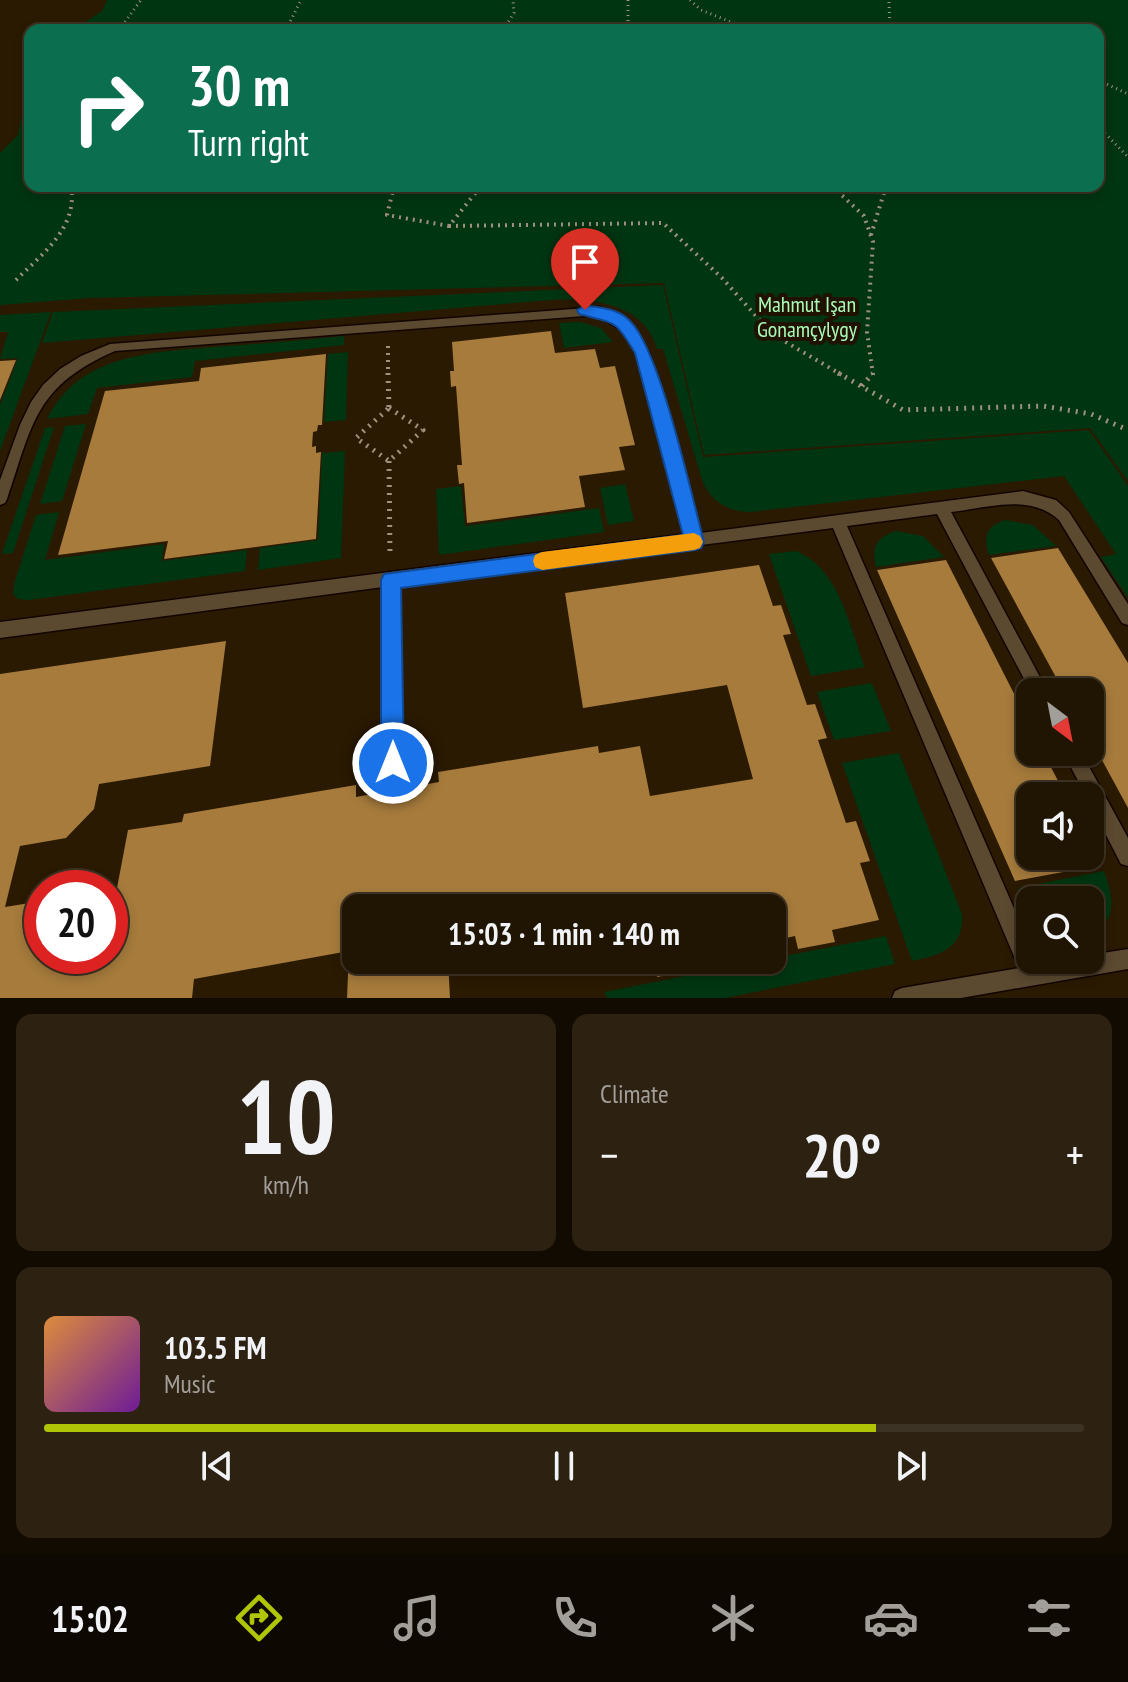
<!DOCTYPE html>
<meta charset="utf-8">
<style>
:root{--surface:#201402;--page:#2d2111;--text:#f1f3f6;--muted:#a29e99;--line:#3d3324;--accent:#afc505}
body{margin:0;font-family:"PT Sans Narrow",sans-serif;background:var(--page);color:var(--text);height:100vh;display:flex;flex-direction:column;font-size:30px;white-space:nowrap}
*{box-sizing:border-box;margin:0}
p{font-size:26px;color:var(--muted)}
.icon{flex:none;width:44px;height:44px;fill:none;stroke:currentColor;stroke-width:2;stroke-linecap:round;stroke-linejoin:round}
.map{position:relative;height:998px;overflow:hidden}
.drawer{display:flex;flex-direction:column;gap:16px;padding:16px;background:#120b01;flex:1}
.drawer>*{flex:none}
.guide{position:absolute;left:24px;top:24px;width:1080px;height:168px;border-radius:16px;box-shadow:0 4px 12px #0003,0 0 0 2px var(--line);background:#0b6e4f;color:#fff;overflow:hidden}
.needle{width:52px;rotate:148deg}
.fabs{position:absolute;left:1016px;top:678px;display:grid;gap:16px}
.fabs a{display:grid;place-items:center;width:88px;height:88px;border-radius:16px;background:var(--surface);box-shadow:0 4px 12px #0003,0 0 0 2px var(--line);font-size:40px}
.speed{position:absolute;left:24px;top:870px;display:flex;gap:16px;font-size:40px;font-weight:700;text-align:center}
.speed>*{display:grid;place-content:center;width:104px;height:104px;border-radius:50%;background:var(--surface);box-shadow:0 4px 12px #0003,0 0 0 2px var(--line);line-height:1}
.speed .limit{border:12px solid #d22;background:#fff;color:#111}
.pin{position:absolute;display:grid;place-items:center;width:68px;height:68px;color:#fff;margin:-82px -34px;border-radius:50% 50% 50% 0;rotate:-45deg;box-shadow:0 0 8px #0007}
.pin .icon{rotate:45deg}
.me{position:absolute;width:88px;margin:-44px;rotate:0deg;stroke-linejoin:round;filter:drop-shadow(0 0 6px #0008)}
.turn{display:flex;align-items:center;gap:28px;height:168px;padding:0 32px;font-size:36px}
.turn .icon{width:104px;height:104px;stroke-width:2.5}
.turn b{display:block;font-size:56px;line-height:68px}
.big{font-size:60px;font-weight:700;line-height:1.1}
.drawer .tile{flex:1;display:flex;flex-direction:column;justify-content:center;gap:12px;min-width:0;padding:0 28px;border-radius:16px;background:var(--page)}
.drawer .dial{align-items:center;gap:0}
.dial b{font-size:104px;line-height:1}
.song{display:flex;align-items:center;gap:24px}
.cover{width:96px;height:96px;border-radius:12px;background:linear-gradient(135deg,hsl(30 70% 55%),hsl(280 70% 35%))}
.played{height:8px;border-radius:4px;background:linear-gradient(90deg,var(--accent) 80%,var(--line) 80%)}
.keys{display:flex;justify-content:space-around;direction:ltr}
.heat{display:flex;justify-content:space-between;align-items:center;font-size:44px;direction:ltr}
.drawer .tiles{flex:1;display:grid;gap:16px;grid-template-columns:1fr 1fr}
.tile:last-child{grid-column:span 2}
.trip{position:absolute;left:342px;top:894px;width:444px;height:80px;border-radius:16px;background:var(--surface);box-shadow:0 4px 12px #0003,0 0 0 2px var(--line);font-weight:700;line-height:80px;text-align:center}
.menu{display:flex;height:128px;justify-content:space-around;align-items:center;background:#0d0801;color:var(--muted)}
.menu .icon{width:56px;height:56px}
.menu .active{color:var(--accent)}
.menu b{font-size:36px;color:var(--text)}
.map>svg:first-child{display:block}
.green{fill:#003511}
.building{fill:#a67b3c}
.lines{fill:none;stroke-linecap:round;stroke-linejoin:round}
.service-casing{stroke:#120500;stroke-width:3}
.path-far2{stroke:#9e917e;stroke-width:3;stroke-dasharray:1 4;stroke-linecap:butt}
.path-far1{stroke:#9e917e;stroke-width:4;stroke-dasharray:2 5;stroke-linecap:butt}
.path{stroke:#9e917e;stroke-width:5;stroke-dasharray:2 6;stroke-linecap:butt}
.service{fill:#5b4930;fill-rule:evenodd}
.route{fill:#1a73e8;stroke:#114b97;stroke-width:2}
.slow{fill:#f59e0b}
.labels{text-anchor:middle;stroke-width:8;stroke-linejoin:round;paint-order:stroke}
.park-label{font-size:22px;fill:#a6fcb6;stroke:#211100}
</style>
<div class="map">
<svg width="1128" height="998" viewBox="0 0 1128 998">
<rect width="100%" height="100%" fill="#2b1a02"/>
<!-- green -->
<path class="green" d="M107,0h1021v481l-38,-53 -386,27 -40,-172 -574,15 -90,7v-152l18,-18 12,-55v106h1068v-156h-1025l29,-19z
M663,285l40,172 386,-27 39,56v112l-27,-41 15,-3 -52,-78 -314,36c-22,0 -40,-11 -48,-32l-39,-131h-6c-13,-47 -67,-51 -107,-49l-508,43 11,-31z
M51,312l-51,139v-46l18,-47 -18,1 8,-27h-8v-17z
M580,322l21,6 12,14 -49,6 -5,-25z
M344,336v9l-149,16 -3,16 -95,11 -9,26 -41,5c34,-69 114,-67 180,-73 39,-3 78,-6 117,-10z
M348,352l-2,68 -22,2 4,-68z
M86,424l-24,77 -22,3 25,-78z
M54,427l-41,126 -11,1 43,-126z
M345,451l-4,107 -83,12 2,-22 58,-8 4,-87z
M625,484l9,37 -26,4 -8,-37z
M461,486l4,40 134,-18 5,24 -165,23 -3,-66z
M59,512l-14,48 119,-16 -2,17 85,-11 -2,21 -216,29 -11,-1 -5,-5 1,-10 22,-69z
M1005,520l28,5 23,21 -67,9c-6,-18 -3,-29 16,-35z
M896,531l27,5 21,21 -68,10c-5,-19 0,-30 20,-36z
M796,551c44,18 53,75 69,116l-54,9 -42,-122z
M872,683l19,48 -57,9 -17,-48z
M899,753l63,161c2,35 -21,41 -50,47l-70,-198z
M1104,871c9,26 15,49 -14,63v-34h-60v8l-12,-20z
M886,936l9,28 -170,34h-118l-3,-6z"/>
<!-- building -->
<path class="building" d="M551,331l4,22 40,-4 5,19 15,-2 20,79 -16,2 6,23 -46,6 6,31 -118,16 -3,-40 -5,1 -2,-19h5l-6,-79 -5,1 -1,-16h4l-2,-29z
M326,354l-4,71h-4l-1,6 -4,1 -1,15 4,-1v7l5,-1 -5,87 -152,20 4,-18 -110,14 47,-164 94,-10 2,-13z
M16,360l-16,40v-39z
M1058,548l70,115v145l-38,-70v-46h-26l-73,-134z
M946,560l84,165v27h13l23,44h-36v60h60v-13l11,22 -86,16 -138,-311z
M759,565l14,41 8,-1 10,29 -8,1 24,70 8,-1 12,34 -9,2 28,83 10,-2 14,40 -10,2 19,57 -47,10 3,12 -37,7 -3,-13 -23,5v-33h-416v52h92l2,38h-103l2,-47 -155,28 -2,19h-192v-324l226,-33 -16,125 -111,18 -5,25 -28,29 -46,8 -15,61 37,-6v55h68v-67l7,-1 11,-58 54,-8 2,-8 172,-29v12l83,-15 -1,-10 160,-26 1,7 41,-7 10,50 103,-17 -26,-94 -144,23 -18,-115z
M599,960h96l2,9 -40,8 -1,-14 -55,11z"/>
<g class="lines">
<!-- service casing -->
<g class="service-casing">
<path id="service" d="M599,307l19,8 12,9 19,29 51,180 323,-42 33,9 13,12 59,92v21l-6,-2 -63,-103c-30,-27 -71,-12 -108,-8l97,180h-17l-94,-178 -90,12 183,419v15h7l2,4 25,-4h26v-5l38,-6v20l-167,29h-69l3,-7 7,-3 117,-20 -186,-440 -132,17 -6,3 -5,-1 -291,38 3,178 -3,6 -6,3 -6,-3 -3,-6 -1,-176 -383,51v-16l686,-88 -49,-181 -16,-23 -23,-15 -483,36c-80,35 -82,72 -108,148l-2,4 -5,2v-25l20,-55 11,-23 12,-17 17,-16 21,-13 29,-12z
M1063,752h18l47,86v28l-7,-2 -31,-60v-8h-4z"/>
</g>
<!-- path-far2 -->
<path class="path-far2" d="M628,0v30
M690,0l11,10 50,20
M889,2l1,28
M119,30l22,-30
M286,30l15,-30
M503,30l11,-17 -1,-13
M1098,80l30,14
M1098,126l30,31"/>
<!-- path-far1 -->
<path class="path-far1" d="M394,186l-7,29 62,11 32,-40
M832,186l32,30 9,26 -6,90 6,43
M449,226l214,-3 59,55 43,48 19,15 58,34
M871,235l15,-49
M16,280c27,-27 62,-52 55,-94
M388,346v29"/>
<!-- path -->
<path class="path" d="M388,373l1,35
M838,373l65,37 140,-4 48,8 37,16
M862,386l11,-13
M389,408l34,22 -34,31 -33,-23z
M389,461l1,95"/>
<!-- service -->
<use href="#service" class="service"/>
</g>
<!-- route -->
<path class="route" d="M585,305c16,3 33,3 45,16 30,29 61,173 74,221l-3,6 -6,2 -294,38 3,175 -3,8 -8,4 -8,-4 -4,-8v-183l3,-6 299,-39 -48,-182c-20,-34 -19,-29 -56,-39l-2,-4z"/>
<!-- slow -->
<path class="slow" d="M694,533l6,3 3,6 -3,6 -6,2 -152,20 -7,-3 -2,-6 2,-6 7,-3z"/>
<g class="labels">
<!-- park labels -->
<g class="park-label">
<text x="807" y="312">Mahmut Işan<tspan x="807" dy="25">Gonamçylygy</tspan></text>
</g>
</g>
</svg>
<div class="fabs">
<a><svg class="needle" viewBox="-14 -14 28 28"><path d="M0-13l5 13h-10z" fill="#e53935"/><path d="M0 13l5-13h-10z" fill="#a29e99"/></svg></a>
<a><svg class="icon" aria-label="sound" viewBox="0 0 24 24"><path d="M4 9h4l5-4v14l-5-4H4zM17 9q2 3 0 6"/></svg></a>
<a><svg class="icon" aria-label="search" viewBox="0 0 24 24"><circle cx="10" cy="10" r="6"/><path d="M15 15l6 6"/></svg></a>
</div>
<div class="speed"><div class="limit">20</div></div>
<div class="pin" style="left:585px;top:310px;background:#d93025"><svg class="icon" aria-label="arrive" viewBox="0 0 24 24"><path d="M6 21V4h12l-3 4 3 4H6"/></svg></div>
<svg class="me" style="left:393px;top:763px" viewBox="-20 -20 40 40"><circle r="17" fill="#1a73e8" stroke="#fff" stroke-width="3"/><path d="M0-11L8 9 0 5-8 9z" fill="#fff"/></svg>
<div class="trip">15:03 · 1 min · 140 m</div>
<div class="guide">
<div class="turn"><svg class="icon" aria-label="right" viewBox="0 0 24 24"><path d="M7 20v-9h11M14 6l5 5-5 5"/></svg><div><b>30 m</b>Turn right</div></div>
</div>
</div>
<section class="drawer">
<div class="tiles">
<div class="tile dial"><b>10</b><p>km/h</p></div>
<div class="tile"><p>Climate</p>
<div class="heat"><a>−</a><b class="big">20°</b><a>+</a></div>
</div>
<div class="tile">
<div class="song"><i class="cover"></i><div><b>103.5 FM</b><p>Music</p></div></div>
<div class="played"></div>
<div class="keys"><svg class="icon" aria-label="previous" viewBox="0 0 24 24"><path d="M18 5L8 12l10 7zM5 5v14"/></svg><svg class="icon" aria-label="pause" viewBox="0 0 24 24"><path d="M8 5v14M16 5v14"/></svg><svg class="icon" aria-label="next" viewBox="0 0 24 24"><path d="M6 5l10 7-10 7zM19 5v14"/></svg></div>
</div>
</div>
</section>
<nav class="menu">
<b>15:02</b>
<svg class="icon active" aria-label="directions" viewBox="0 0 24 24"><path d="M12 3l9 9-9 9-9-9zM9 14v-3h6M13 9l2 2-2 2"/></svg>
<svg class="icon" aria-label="music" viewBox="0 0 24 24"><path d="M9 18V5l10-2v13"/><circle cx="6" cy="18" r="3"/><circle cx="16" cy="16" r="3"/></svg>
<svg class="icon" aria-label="phone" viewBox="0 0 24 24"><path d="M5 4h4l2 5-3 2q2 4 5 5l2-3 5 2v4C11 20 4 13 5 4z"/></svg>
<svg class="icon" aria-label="climate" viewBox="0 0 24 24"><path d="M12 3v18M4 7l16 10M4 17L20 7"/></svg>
<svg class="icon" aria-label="car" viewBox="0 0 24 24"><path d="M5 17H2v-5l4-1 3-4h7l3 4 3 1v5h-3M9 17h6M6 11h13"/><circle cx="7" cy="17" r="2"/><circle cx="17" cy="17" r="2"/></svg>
<svg class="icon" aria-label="filters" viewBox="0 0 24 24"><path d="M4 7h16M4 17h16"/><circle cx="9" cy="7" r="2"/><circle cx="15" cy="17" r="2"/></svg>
</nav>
